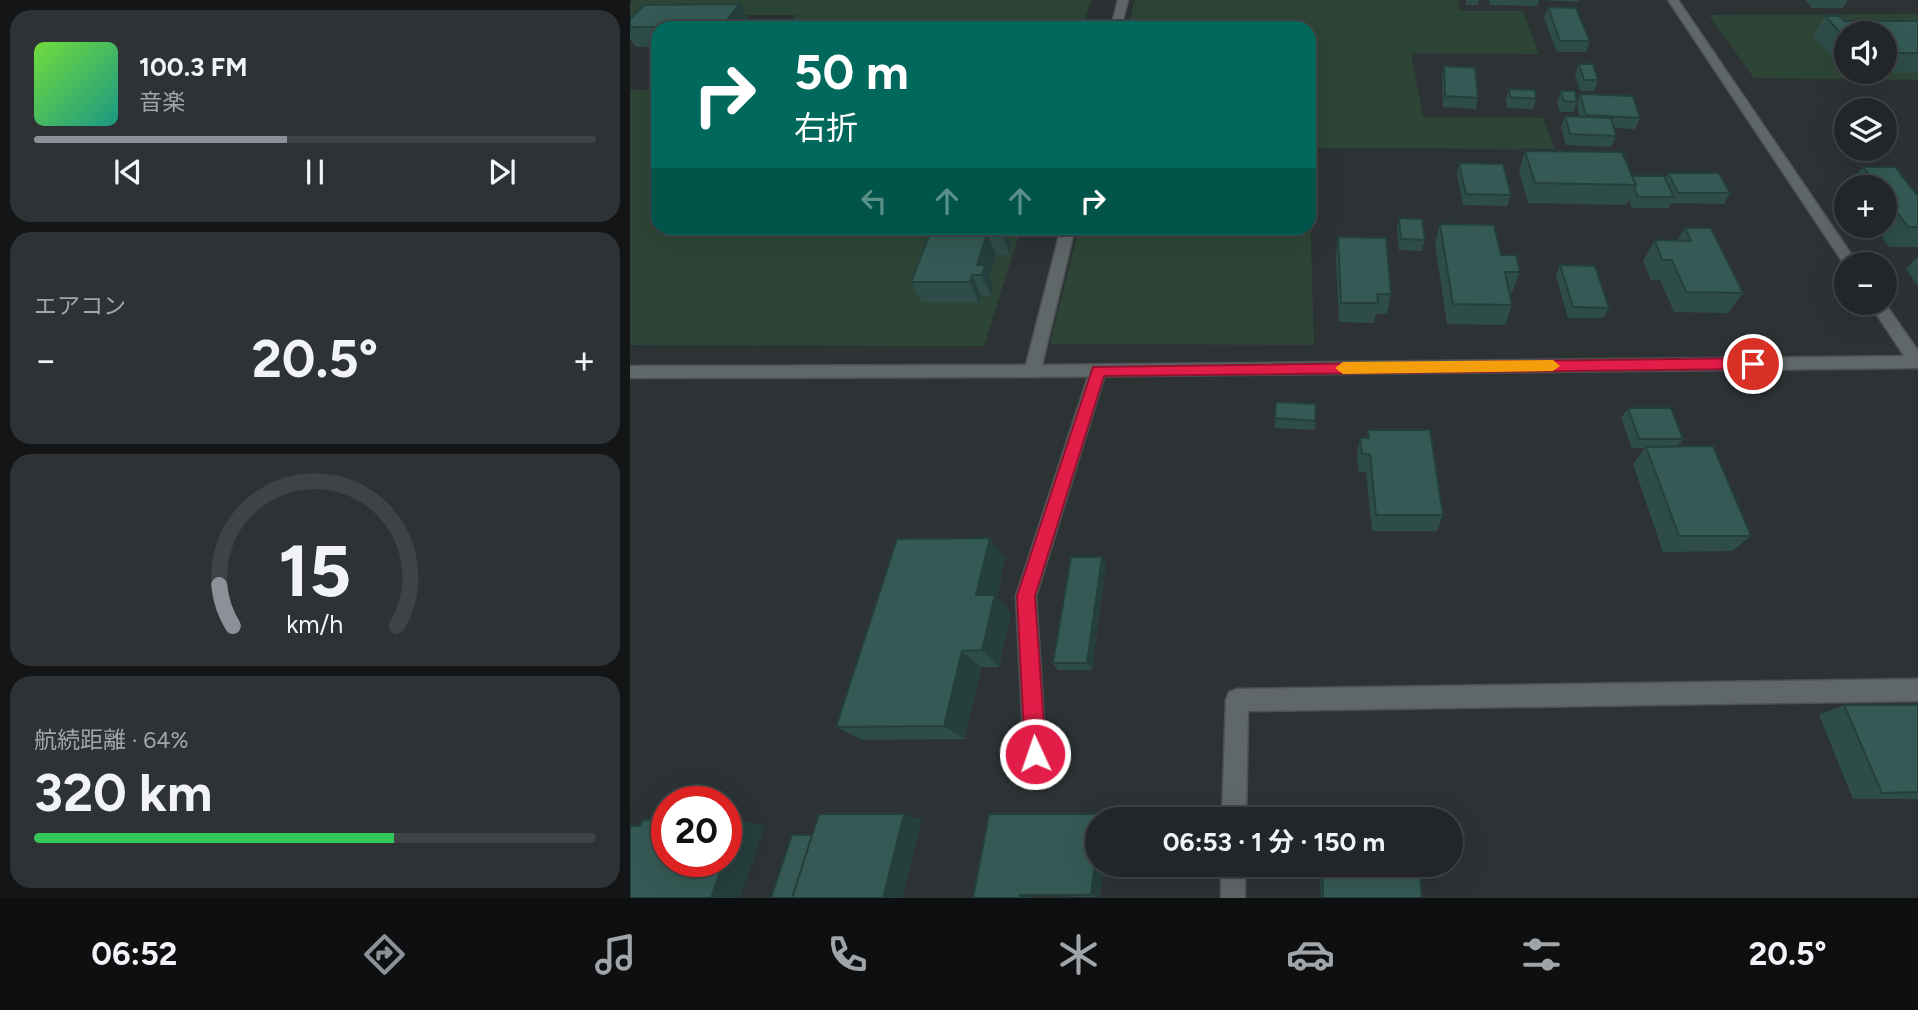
<!DOCTYPE html>
<html lang="ja">
<meta charset="utf-8">
<style>
:root{--surface:#222628;--page:#2e3234;--text:#f1f3f6;--muted:#a2a5a8;--line:#3f4345;--accent:#8c9099}
body{margin:0;font-family:Figtree,"Noto Sans JP",sans-serif;background:var(--page);color:var(--text);height:100vh;display:flex;flex-direction:column;font-size:26px;white-space:nowrap}
*{box-sizing:border-box;margin:0}
p{font-size:23px;color:var(--muted)}
.icon{flex:none;width:38px;height:38px;fill:none;stroke:currentColor;stroke-width:2;stroke-linecap:round;stroke-linejoin:round}
.map{position:relative;flex:1;overflow:hidden}
.side{display:flex;flex-direction:column;gap:10px;padding:10px;background:#131516;width:630px}
.side>*{flex:none}
.hud{position:absolute;left:21px;top:21px;width:665px;height:214px;border-radius:21px;box-shadow:0 7px 28px #0002,0 0 0 2px var(--line);background:#00695c;color:#fff;overflow:hidden}
.tools{position:absolute;left:1204px;top:21px;display:grid;gap:14px}
.tools a{display:grid;place-items:center;width:63px;height:63px;border-radius:50%;background:var(--surface);box-shadow:0 7px 28px #0002,0 0 0 2px var(--line);font-size:35px}
.speed{position:absolute;left:21px;top:786px;display:flex;gap:14px;font-size:35px;font-weight:700;text-align:center}
.speed>*{display:grid;place-content:center;width:91px;height:91px;border-radius:50%;background:var(--surface);box-shadow:0 7px 28px #0002,0 0 0 2px var(--line);line-height:1}
.speed .limit{border:10px solid #d22;background:#fff;color:#111}
.pin{position:absolute;display:grid;place-items:center;width:60px;height:60px;color:#fff;margin:-30px;border:4px solid #fff;border-radius:50%;box-shadow:0 2px 7px #0007}
.me{position:absolute;width:77px;margin:-38px;rotate:357deg;stroke-linejoin:round;filter:drop-shadow(0 0 5px #0008)}
.turn{display:flex;align-items:center;gap:24px;height:147px;padding:0 28px;font-size:32px}
.turn .icon{width:91px;height:91px;stroke-width:2.5}
.turn b{display:block;font-size:49px;line-height:60px}
.lanes{display:flex;align-items:center;height:66px;padding:0 28px;background:#0003;justify-content:center;gap:35px;direction:ltr}
.lanes .off{opacity:.35}
.big{font-size:52px;font-weight:700;line-height:1.1}
.side .tile{flex:1;display:flex;flex-direction:column;justify-content:center;gap:10px;min-width:0;padding:0 24px;border-radius:21px;background:var(--page)}
.side .dial{align-items:center;gap:0}
.dial svg{height:182px;overflow:visible;fill:none;stroke:var(--line);stroke-width:7;stroke-linecap:round;text-anchor:middle}
.dial text{fill:var(--text);stroke:none}
.song{display:flex;align-items:center;gap:21px}
.cover{width:84px;height:84px;border-radius:10px;background:linear-gradient(135deg,hsl(100 70% 55%),hsl(170 70% 35%))}
.played{height:7px;border-radius:4px;background:linear-gradient(90deg,var(--accent) 45%,var(--line) 45%)}
.keys{display:flex;justify-content:space-around;direction:ltr}
.heat{display:flex;justify-content:space-between;align-items:center;font-size:38px;direction:ltr}
.charge{height:10px;border-radius:5px;background:linear-gradient(90deg,#34c759 64%,var(--line) 0)}
.trip{position:absolute;left:455px;top:807px;width:378px;height:70px;border-radius:35px;background:var(--surface);box-shadow:0 7px 28px #0002,0 0 0 2px var(--line);font-weight:700;line-height:70px;text-align:center}
.tab-bar{display:flex;height:112px;justify-content:space-around;align-items:center;background:#0e0f10;color:var(--muted)}
.tab-bar .icon{width:49px;height:49px}
.tab-bar .on{color:var(--accent)}
.tab-bar b{font-size:32px;color:var(--text)}
main{display:flex;flex:1;min-height:0}
.map>svg:first-child{display:block}
.green{fill:#2d4536;fill-rule:evenodd}
.lines{fill:none;stroke-linecap:round;stroke-linejoin:round}
.service-casing{stroke:#4c5152;stroke-width:3}
.minor-casing{stroke:#4c5152;stroke-width:3}
.tertiary-casing{stroke:#4c5152;stroke-width:3}
.service{fill:#606769;fill-rule:evenodd}
.minor{fill:#606769;fill-rule:evenodd}
.tertiary{fill:#606769;fill-rule:evenodd}
.wall{fill:#2e4d49}
.shaded-wall{fill:#253f3c}
.building{fill:#355a55;stroke:#253f3c;stroke-width:2}
.route{fill:#e11d48;stroke:#92132f;stroke-width:2}
.slow{fill:#f59e0b}
</style>
<main>
<section class="side">
<div class="tile">
<div class="song"><i class="cover"></i><div><b>100.3 FM</b><p>音楽</p></div></div>
<div class="played"></div>
<div class="keys"><svg class="icon" aria-label="previous" viewBox="0 0 24 24"><path d="M18 5L8 12l10 7zM5 5v14"/></svg><svg class="icon" aria-label="pause" viewBox="0 0 24 24"><path d="M8 5v14M16 5v14"/></svg><svg class="icon" aria-label="next" viewBox="0 0 24 24"><path d="M6 5l10 7-10 7zM19 5v14"/></svg></div>
</div>
<div class="tile"><p>エアコン</p>
<div class="heat"><a>−</a><b class="big">20.5°</b><a>+</a></div>
</div>
<div class="tile dial"><svg viewBox="0 0 100 80">
<path d="M14 69A42 42 0 1 1 86 69"/>
<path d="M14 69A42 42 0 0 1 8 51" stroke="#8c9099"/>
<text x="50" y="56" font-size="32" font-weight="700">15</text>
<text x="50" y="72" font-size="11">km/h</text>
</svg></div>
<div class="tile"><p>航続距離 · 64%</p><b class="big">320 km</b><div class="charge"></div></div>
</section>
<div class="map">
<svg width="1288" height="898" viewBox="0 0 1288 898">
<rect width="100%" height="100%" fill="#2d3335"/>
<!-- green -->
<path class="green" d="M4,0h457l-9,28h-295l9,-13h-166v-11z
M505,0h322l3,11h63l16,43 -128,-1 12,64 120,1 12,31 -246,-1v-120h-181z
M1288,14v66l-164,-2 -45,-63zM1216,33h39v39h-39z
M0,90h28v138h363l-37,118 -354,-1z
M679,181l5,164 -264,-1 29,-116h230z"/>
<g class="lines">
<!-- service casing -->
<g class="service-casing">
<path id="service" d="M468,365l8,6 -70,225 10,158 -3,8 -8,3 -8,-3 -3,-8 -8,-158 74,-225z"/>
</g>
<!-- minor casing -->
<g class="minor-casing">
<path id="minor" d="M488,0h10l-7,28h-10z
M431,228h14l-33,137 876,-9v12l-886,9 -402,1v-12l396,-1z
M1288,679v22l-670,10 -2,108h-24l4,-119 3,-8 8,-3z
M591,864h24v34h-24z"/>
</g>
<!-- tertiary casing -->
<g class="tertiary-casing">
<path id="tertiary" d="M1038,0h10l180,264h-12v3z
M1239,303h16l33,48v17l-7,-2z"/>
</g>
<!-- service -->
<use href="#service" class="service"/>
<!-- minor -->
<use href="#minor" class="minor"/>
<!-- tertiary -->
<use href="#tertiary" class="tertiary"/>
</g>
<!-- wall -->
<path class="wall" d="M836,0h13l-1,5h-12z
M859,0h50l-2,6 -47,-1z
M913,0h36l-1,2z
M1175,0h43l-5,8h-31z
M110,4l11,20 -3,4h-90v19h-22l-6,-8v-20z
M918,7l42,34 -4,11h-29l-13,-34z
M1195,16l19,5h74v49l-3,3h-53l-1,-1h24v-39h-39v35h-5l-28,-32z
M949,64l19,16 -4,11h-14l-5,-16z
M814,66l34,32 -2,11 -33,-2 -1,-30z
M879,89l27,10 -3,10 -26,-1 -1,-9z
M931,91l16,11 -4,10h-13l-3,-10z
M950,94l60,24 -5,11 -21,-1 2,8 -5,11 -45,-2 -5,-18 4,-11 15,1 -3,-12z
M895,151l107,25 33,2 3,-5 62,20 -6,11 -53,-1 -2,5h-37l-3,-8 -3,5 -98,-2 -9,-32z
M829,163l52,32 -4,11 -44,-1 -6,-31z
M1233,167l55,29v51h-29l-15,-21h11v-39h-38z
M769,218l26,22 -3,11 -23,-1 -2,-21z
M810,224l61,31 19,17 -8,20h-3l3,13 -7,20 -58,-1 -12,-80z
M302,228h73l7,18 -2,9h-14l-7,20 4,10 -2,11h-10l-2,6h-57l-11,-20z
M1055,228l58,65 -15,20 -54,-1 -14,-32h-9l-8,-19 12,-21 22,1z
M708,237l53,57 -4,20h-11l-2,9 -35,-1 -3,-64z
M1286,258h2v28l-12,-17z
M930,265l49,43 -6,10h-35l-12,-42z
M686,404l-1,26 -40,-2v-10z
M998,408l55,31 -6,8 74,89 -19,15 -69,1 -30,-88 12,-16h-13l-11,-30z
M738,430l75,85 -6,16h-65l-6,-59h-7l-2,-16 3,-18h7z
M360,538l15,21 -8,38 14,17 -12,53h-18l-16,72 -102,1 -27,-13z
M472,557l4,7 -14,106h-34l-5,-7z
M1214,705h74v94h-65l-34,-84z
M471,814l8,5h-12v45h7l-4,33 -67,-1v2h-60z
M689,864h100l3,34h-101z"/>
<!-- shaded-wall -->
<path class="shaded-wall" d="M110,4l11,20 -3,4h-27v-1z
M374,228h1l7,18 -2,9 -8,-21z
M357,234l9,21 -7,20 4,10 -2,11 -14,-31z
M342,275l9,21 -2,6 -9,-20z
M360,538l15,21 -8,38 14,17 -12,53 -17,-17 -6,-55z
M472,557l4,7 -14,106 -5,-7z
M332,651l19,16 -16,72 -21,-13z
M274,814l18,6 -19,78h-20z
M471,814l8,5h-8z
M109,820l26,6 -25,72h-29l13,-37h2v-6z
M467,845v19h7l-4,33 -9,-2z
M390,895l13,1v2h-13z"/>
<!-- building -->
<path class="building" d="M110,4l-19,23h-91v-8l14,-14z
M918,7l28,1 14,33h-30z
M1195,16h15l4,5h74v32h-33v-20h-39v6z
M949,64h14l5,16h-14z
M814,66l31,2 3,30 -33,-2z
M879,89l26,1 1,9 -26,-2z
M931,91h14l2,11 -13,-1z
M950,94l53,2 7,22 -54,-3z
M935,116l46,2 5,18 -46,-2z
M895,151l97,1 14,33 -101,-2z
M829,163l44,1 8,31 -45,-1z
M1233,167h32l23,29v31h-10l-23,-31v-9h-7z
M1038,173h51l11,20h-52z
M1002,176h32l10,21h-36l-4,-8 2,-4z
M769,218l23,1 3,21 -24,-1z
M810,224l54,1 7,30h15l4,17h-15l7,33 -59,-1z
M302,228h72l-2,6h-15l-10,31h8l-3,10h-10l-2,7h-59z
M1055,228h26l32,65 -57,-1 -14,-32h-10l-7,-20 36,1z
M708,237l48,1 5,56h-14l1,9h-37z
M930,265l35,1 14,42 -36,-1z
M646,402l40,2 -1,17 -40,-3z
M998,408h43l12,31h-44z
M738,430h62l13,85h-67l-6,-61h-8l-2,-16h9z
M1083,446l38,90h-72l-33,-89z
M360,538l-14,57h19l-13,55 -20,1 -18,75 -108,1 61,-188z
M441,557h31l-15,106h-34z
M1214,705h74v87l-36,1z
M189,814h85l-21,84h-91z
M359,814h112v5h-4v26l-6,50h-71v3h-47z
M690,815h95v4h-95z
M13,820h24v41h57l-13,37h-81v-72h10z
M96,820h13l-13,35z
M162,835h20l-20,63h-21z
M692,864h97l3,34h-99z"/>
<!-- route -->
<path class="route" d="M1123,358l7,6 -7,5 -649,7 -69,220 11,158 -3,7 -8,3 -7,-3 -3,-7 -8,-158 76,-229z"/>
<!-- slow -->
<path class="slow" d="M923,360l7,6 -7,5 -210,3 -8,-6 8,-6z"/>
</svg>
<div class="tools">
<a><svg class="icon" aria-label="sound" viewBox="0 0 24 24"><path d="M4 9h4l5-4v14l-5-4H4zM17 9q2 3 0 6"/></svg></a>
<a><svg class="icon" aria-label="layers" viewBox="0 0 24 24"><path d="M12 4l9 5-9 5-9-5zM3 14l9 5 9-5"/></svg></a>
<a>+</a>
<a>−</a>
</div>
<div class="speed"><div class="limit">20</div></div>
<div class="pin" style="left:1123px;top:364px;background:#d93025"><svg class="icon" aria-label="arrive" viewBox="0 0 24 24"><path d="M6 21V4h12l-3 4 3 4H6"/></svg></div>
<svg class="me" style="left:405px;top:754px" viewBox="-20 -20 40 40"><circle r="17" fill="#e11d48" stroke="#fff" stroke-width="3"/><path d="M0-11L8 9 0 5-8 9z" fill="#fff"/></svg>
<div class="trip">06:53 · 1 分 · 150 m</div>
<div class="hud">
<div class="turn"><svg class="icon" aria-label="right" viewBox="0 0 24 24"><path d="M7 20v-9h11M14 6l5 5-5 5"/></svg><div><b>50 m</b>右折</div></div>
<div class="lanes"><svg class="icon off" aria-label="left" viewBox="0 0 24 24"><path d="M17 20v-9H6M10 6l-5 5 5 5"/></svg><svg class="icon off" aria-label="ahead" viewBox="0 0 24 24"><path d="M12 20V5M6 11l6-6 6 6"/></svg><svg class="icon off" aria-label="ahead" viewBox="0 0 24 24"><path d="M12 20V5M6 11l6-6 6 6"/></svg><svg class="icon" aria-label="right" viewBox="0 0 24 24"><path d="M7 20v-9h11M14 6l5 5-5 5"/></svg></div>
</div>
</div>
</main>
<nav class="tab-bar">
<b>06:52</b>
<svg class="icon on" aria-label="directions" viewBox="0 0 24 24"><path d="M12 3l9 9-9 9-9-9zM9 14v-3h6M13 9l2 2-2 2"/></svg>
<svg class="icon" aria-label="music" viewBox="0 0 24 24"><path d="M9 18V5l10-2v13"/><circle cx="6" cy="18" r="3"/><circle cx="16" cy="16" r="3"/></svg>
<svg class="icon" aria-label="phone" viewBox="0 0 24 24"><path d="M5 4h4l2 5-3 2q2 4 5 5l2-3 5 2v4C11 20 4 13 5 4z"/></svg>
<svg class="icon" aria-label="climate" viewBox="0 0 24 24"><path d="M12 3v18M4 7l16 10M4 17L20 7"/></svg>
<svg class="icon" aria-label="car" viewBox="0 0 24 24"><path d="M5 17H2v-5l4-1 3-4h7l3 4 3 1v5h-3M9 17h6M6 11h13"/><circle cx="7" cy="17" r="2"/><circle cx="17" cy="17" r="2"/></svg>
<svg class="icon" aria-label="filters" viewBox="0 0 24 24"><path d="M4 7h16M4 17h16"/><circle cx="9" cy="7" r="2"/><circle cx="15" cy="17" r="2"/></svg>
<b>20.5°</b>
</nav>
